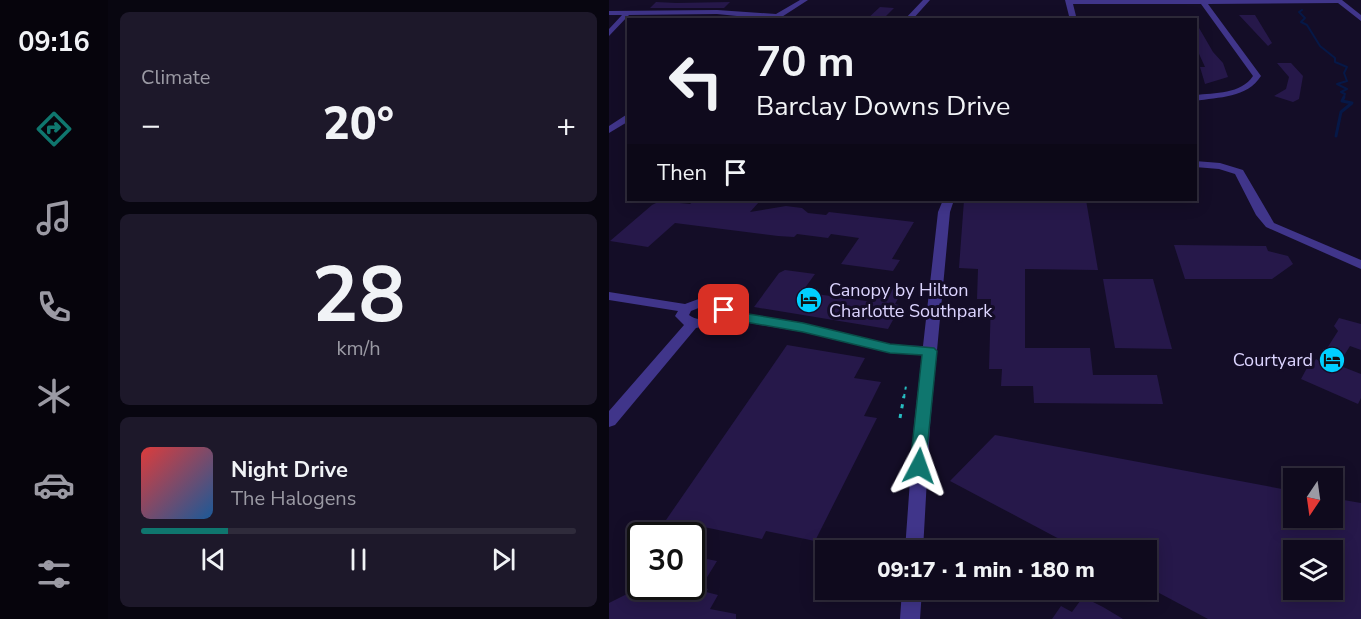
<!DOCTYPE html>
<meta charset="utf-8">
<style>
:root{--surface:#0f0a1d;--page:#1d182a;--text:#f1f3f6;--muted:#9b9aa4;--line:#2f2b3b;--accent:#0f766e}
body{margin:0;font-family:"Nunito Sans",sans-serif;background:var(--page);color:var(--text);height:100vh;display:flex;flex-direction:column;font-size:22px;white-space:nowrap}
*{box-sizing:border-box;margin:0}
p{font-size:20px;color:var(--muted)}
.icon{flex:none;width:33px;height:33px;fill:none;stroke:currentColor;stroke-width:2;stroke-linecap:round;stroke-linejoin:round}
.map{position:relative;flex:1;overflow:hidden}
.details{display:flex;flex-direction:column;gap:12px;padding:12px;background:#080610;width:501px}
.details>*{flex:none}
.hud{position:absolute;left:18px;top:18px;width:570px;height:183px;border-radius:0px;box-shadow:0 3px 15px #0003,0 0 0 2px var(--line);background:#0f0a1d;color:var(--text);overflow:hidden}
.needle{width:39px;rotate:193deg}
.tools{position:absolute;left:674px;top:468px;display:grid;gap:12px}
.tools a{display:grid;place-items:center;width:60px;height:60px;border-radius:0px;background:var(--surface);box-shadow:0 3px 15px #0003,0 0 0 2px var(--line);font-size:30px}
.speed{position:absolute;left:18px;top:522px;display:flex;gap:12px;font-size:30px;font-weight:700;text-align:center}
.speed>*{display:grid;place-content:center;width:78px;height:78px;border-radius:50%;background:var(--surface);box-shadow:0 3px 15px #0003,0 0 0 2px var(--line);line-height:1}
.speed .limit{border:3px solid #111;border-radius:9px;background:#fff;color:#111}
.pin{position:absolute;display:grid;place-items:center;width:51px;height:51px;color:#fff;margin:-26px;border-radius:12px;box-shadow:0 3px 9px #0006}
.me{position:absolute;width:66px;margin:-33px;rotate:4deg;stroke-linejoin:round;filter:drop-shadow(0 0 4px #0008)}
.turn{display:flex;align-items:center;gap:21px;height:126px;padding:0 30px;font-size:27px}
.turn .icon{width:78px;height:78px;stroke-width:2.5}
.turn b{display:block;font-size:42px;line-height:51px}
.then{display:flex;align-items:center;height:57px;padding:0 30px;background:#0003;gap:12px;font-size:22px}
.big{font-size:45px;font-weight:800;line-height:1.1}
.details .card{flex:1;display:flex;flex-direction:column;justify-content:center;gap:9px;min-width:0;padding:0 21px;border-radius:9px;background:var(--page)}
.details .dial{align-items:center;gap:0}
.dial b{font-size:78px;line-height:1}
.song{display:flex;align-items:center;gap:18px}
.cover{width:72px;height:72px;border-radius:9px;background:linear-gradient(135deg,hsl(0 70% 55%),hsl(210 70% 35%))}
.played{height:6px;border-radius:3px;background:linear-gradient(90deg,var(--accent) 20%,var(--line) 20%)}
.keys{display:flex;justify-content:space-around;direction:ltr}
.heat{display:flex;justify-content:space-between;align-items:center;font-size:33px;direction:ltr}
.trip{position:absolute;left:206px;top:540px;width:342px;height:60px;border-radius:0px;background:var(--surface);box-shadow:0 3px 15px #0003,0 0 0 2px var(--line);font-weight:800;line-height:60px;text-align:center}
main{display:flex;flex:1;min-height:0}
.tab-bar{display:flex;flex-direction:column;width:108px;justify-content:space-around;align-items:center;background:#06040c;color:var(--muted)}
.tab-bar .icon{width:42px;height:42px}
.tab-bar .selected{color:var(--accent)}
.tab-bar b{font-size:27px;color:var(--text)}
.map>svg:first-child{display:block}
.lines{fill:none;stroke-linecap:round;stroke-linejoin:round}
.stream-far1{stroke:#061847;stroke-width:2}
.stream{stroke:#061847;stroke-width:3}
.building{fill:#26184a;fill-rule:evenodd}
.path-far2{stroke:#26bcc0;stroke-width:1.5;stroke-dasharray:1.5 2;stroke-linecap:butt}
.path-far1{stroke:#26bcc0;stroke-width:2;stroke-dasharray:3 4.5;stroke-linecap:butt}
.path{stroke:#26bcc0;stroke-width:3;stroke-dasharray:4 6;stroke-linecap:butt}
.minor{fill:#40358a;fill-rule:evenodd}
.route{fill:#0f766e;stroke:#0a4d48;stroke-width:1.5}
.labels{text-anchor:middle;stroke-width:6;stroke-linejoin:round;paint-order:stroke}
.poi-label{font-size:18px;fill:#dcd4ff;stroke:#140d27;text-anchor:start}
</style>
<main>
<nav class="tab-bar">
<b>09:16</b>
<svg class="icon selected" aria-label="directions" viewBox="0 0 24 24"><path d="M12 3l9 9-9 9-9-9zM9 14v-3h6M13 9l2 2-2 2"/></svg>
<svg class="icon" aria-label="music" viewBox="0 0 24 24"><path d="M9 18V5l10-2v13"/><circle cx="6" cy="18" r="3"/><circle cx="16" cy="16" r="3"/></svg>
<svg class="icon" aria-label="phone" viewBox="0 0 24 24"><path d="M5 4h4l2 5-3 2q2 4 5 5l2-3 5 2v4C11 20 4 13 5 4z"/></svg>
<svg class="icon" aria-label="climate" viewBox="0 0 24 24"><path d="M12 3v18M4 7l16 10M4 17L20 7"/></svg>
<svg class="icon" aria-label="car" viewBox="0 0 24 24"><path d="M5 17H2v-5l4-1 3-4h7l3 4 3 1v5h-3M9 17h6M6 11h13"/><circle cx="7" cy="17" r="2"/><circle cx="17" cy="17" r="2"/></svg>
<svg class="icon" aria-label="filters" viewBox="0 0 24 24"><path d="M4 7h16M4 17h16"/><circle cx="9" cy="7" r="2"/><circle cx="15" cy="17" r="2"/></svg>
</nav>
<section class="details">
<div class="card"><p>Climate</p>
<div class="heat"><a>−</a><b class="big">20°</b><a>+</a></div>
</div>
<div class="card dial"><b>28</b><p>km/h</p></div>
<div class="card">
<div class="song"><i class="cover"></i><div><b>Night Drive</b><p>The Halogens</p></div></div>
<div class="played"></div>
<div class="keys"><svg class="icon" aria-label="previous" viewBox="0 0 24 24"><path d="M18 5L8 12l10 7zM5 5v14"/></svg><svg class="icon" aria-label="pause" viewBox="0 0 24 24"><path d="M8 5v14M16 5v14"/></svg><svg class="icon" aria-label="next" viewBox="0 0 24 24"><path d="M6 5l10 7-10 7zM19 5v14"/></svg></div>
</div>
</section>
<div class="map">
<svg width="752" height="619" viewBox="0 0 752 619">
<rect width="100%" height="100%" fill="#140d27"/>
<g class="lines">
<!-- stream-far1 -->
<path class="stream-far1" d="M693,10l-3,2 6,6 -4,4 6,3 13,21 15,12v4l12,5 -3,6 3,8 -10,3 10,5 -6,3 4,2 -2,5"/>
<!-- stream -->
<path class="stream" d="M727,136l5,-24 11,-9 -10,-2 2,-4"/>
</g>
<!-- building -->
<path class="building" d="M47,2l20,1 54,-1 -6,6h-74z
M271,7l14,1 -12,12h-16z
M630,15h16l17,28 -4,3z
M106,16l-4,4h-71l2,-3z
M586,21l18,31 10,11 5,14 -23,7 -5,-17h5l-10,-22z
M668,63h14l12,13 -4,23 -6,3 -19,-6 12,-7 3,-12z
M86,200l28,3 4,-3 32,2 -9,10 36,-6 16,2 6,5 18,2 3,-3 85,10 -22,37 8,1 -7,11 -52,-7 18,-26 -28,-4 -3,4 -31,-4 -3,3 -16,-1 -103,-13 -27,24 -38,-6 42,-36 8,-4 30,3z
M355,200h122l12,70 -73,-1v79h65l3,27h64l6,29 -129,-1 -1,-17h-32l1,-17h-13l2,-70h-14l1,-30 -19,-1z
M565,245l92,1 2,5 20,5 5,8 -21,15h-87z
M176,270l30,4 -13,18 71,10 9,-15 21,3 -8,14 4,1v4l-11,20 -134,-22 25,-34z
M494,279h50l19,70 -57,-1z
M730,318l22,6v26l-11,-4 -12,19 23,9v24l-3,6 -57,-25 7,-13 3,1 5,-8 3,2 19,-30 -4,-5z
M178,345l78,13 -11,20 27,4 -17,34 13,2 -62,123 -49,-10 -4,8 -63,-13 -6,10h-16l8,-12 -19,-4z
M386,435l298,56v27h39v-20l29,5v116h-153l-62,-33v-36h-66l-130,-69zM684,550h39v40h-39z
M82,556l26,5 -16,26 7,2 -2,3 12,3 -8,14 26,5v5h-127v-16l34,-17h48z
M474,597l20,10 20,12h-71l9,-13 11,6z"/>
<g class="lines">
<!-- path-far2 -->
<path class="path-far2" d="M17,189l3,-8"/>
<!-- path-far1 -->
<path class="path-far1" d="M295,397l2,-11"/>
<!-- path -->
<path class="path" d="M291,418l4,-22"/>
<!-- minor -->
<path class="minor" d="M191,0h8l-31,20 -60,-6 -88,1 -20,21v-7l13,-14h-13v-4l108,-1 59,4z
M314,0h7l-18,20h-8z
M456,0h277l19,15v6l-23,-18 -130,1 53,72c-14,22 -42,21 -66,25v-6c20,-2 46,-1 58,-19l-52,-72h-128l4,16h-7z
M20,113v8l-20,12v-7z
M586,161l25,2 23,7 31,53 87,37v9l-95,-42 -10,-12 -21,-41 -16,-5 -24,-2z
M334,200h11l-4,12 -20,213 -7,125h-18l9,-125 8,-70 -32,-2 -87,-21 -78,-13 -13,6 -16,3 -81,97 -6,2v-16l75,-86 -9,-9 3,-5 -69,-11v-8l76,12 19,-7h12l15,9 -2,5 74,13 87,21 33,1 15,-134zM97,305l11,2 -1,5c-9,7 -18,10 -27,3l2,-4z
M293,590h20l-2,29h-20z"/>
</g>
<!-- route -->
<path class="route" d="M115,306l5,1 1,4 73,12 87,21 44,4 3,3 -12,119h-12l-3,-4 12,-111 -32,-2 -87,-21 -86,-15v-7z"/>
<!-- icons -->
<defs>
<g id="hotel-disc" transform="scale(1.35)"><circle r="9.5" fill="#00cfff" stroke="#140d27"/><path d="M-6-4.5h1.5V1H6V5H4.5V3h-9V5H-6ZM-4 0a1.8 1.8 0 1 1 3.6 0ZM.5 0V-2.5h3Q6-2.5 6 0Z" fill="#111"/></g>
</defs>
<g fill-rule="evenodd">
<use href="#hotel-disc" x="200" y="300"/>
<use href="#hotel-disc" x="723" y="360"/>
</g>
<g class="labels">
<!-- poi labels -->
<g class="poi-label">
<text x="220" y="296">Canopy by Hilton<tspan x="220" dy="21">Charlotte Southpark</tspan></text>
<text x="704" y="366" text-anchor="end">Courtyard</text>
</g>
</g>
</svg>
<div class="tools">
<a><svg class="needle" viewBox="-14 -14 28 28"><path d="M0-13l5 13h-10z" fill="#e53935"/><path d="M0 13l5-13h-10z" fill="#9b9aa4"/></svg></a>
<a><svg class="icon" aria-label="layers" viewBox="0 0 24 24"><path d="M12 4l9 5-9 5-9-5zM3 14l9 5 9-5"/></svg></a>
</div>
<div class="speed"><div class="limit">30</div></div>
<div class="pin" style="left:115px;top:310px;background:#d93025"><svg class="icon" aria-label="arrive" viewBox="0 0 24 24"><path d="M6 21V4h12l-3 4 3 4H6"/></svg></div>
<svg class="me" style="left:310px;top:466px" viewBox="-20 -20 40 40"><path d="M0-17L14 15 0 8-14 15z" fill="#0f766e" stroke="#fff" stroke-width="4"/></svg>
<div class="trip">09:17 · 1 min · 180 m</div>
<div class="hud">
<div class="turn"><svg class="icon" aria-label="left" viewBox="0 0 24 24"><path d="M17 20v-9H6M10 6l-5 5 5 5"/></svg><div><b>70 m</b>Barclay Downs Drive</div></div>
<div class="then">Then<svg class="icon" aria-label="arrive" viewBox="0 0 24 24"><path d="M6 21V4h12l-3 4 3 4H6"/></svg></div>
</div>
</div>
</main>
